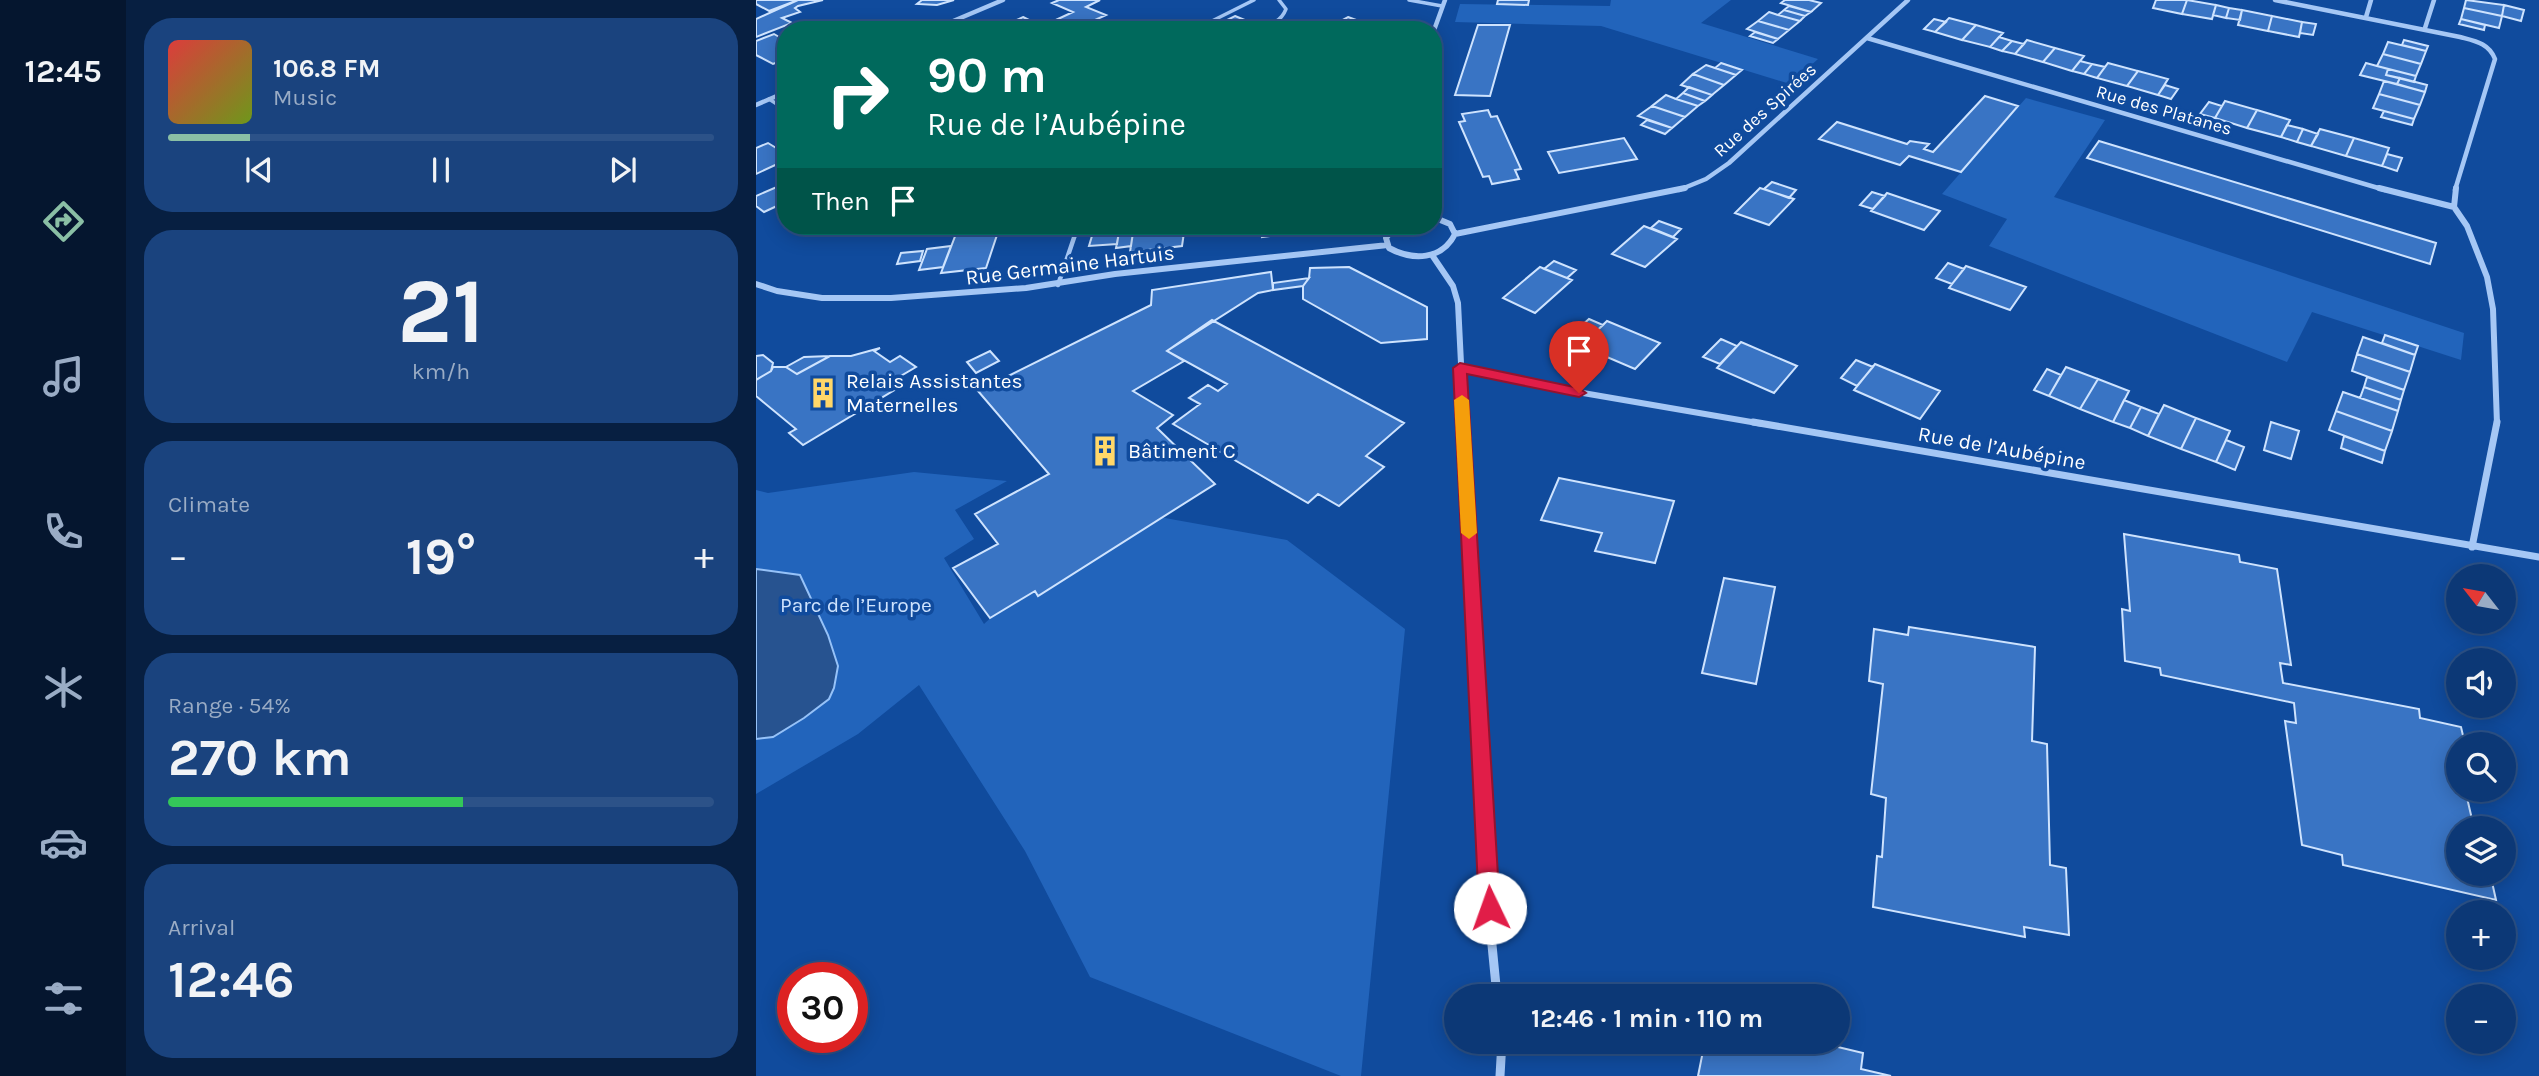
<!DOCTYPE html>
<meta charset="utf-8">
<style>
:root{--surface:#0c3876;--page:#1a437e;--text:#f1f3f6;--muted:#9aacc5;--line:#2c5288;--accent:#8abfa5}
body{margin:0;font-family:Karla,sans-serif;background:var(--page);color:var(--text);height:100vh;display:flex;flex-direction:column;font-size:26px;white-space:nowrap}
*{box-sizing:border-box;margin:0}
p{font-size:23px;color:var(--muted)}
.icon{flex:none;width:38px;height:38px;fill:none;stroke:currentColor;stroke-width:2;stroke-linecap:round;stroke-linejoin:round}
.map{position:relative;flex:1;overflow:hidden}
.side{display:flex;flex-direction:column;gap:18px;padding:18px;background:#071f41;width:630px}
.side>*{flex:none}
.banner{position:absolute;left:21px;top:21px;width:665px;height:214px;border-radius:28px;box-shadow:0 4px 18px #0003,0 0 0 2px var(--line);background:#00695c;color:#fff;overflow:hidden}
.needle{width:46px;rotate:301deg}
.tools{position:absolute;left:1690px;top:564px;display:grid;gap:14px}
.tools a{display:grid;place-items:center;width:70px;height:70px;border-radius:50%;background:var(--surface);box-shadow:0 4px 18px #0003,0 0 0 2px var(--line);font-size:35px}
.speed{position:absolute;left:21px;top:962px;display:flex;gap:14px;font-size:35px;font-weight:700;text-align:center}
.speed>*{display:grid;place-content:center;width:91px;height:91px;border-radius:50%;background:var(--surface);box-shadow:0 4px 18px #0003,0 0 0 2px var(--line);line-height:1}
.speed .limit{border:10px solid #d22;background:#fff;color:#111}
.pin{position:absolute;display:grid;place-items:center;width:60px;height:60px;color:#fff;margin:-72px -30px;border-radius:50% 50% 50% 0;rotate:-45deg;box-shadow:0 0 7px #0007}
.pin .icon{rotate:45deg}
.me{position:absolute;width:77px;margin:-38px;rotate:357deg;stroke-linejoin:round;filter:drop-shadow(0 0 5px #0008)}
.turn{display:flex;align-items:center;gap:24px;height:147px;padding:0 35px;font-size:32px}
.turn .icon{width:91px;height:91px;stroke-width:2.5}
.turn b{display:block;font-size:49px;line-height:60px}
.then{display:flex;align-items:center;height:66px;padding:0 35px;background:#0003;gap:14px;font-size:26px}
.big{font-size:52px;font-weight:700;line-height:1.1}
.side .card{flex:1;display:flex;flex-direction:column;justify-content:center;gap:10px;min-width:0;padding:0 24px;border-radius:28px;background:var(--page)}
.side .dial{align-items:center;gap:0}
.dial b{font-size:91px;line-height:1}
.song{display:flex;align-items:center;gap:21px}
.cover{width:84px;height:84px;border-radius:10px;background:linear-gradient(135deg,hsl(0 70% 55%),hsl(80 70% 35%))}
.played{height:7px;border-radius:4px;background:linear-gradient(90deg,var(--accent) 15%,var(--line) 15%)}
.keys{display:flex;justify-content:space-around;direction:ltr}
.heat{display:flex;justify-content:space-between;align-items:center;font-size:38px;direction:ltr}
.charge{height:10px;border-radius:5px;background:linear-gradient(90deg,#34c759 54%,var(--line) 0)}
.trip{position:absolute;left:688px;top:984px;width:406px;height:70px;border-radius:35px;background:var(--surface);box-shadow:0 4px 18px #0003,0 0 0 2px var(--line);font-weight:700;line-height:70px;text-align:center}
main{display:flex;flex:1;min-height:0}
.tab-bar{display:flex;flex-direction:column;width:126px;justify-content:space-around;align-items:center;background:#05162f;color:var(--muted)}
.tab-bar .icon{width:49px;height:49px}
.tab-bar .selected{color:var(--accent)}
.tab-bar b{font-size:32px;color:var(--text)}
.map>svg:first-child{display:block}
.green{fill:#2264bb}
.water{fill:#275390;stroke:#96c2f8;stroke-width:2}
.building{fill:#3974c4;stroke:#cee3fe;stroke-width:2}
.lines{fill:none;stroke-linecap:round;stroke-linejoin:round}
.service-far1{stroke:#a5c7f5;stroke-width:3.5}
.service{stroke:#a5c7f5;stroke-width:4.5}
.minor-far3{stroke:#a5c7f5;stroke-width:4.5}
.minor-far2{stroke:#a5c7f5;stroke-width:6}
.minor-far1{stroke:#a5c7f5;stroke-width:7}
.minor{stroke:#a5c7f5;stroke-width:9}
.route{fill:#e11d48;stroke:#92132f;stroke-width:2}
.slow{fill:#f59e0b}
.labels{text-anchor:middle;stroke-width:7;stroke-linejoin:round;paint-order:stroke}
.far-street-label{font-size:18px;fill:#fff;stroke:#104b9d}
.street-label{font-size:21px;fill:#fff;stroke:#104b9d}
.poi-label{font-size:21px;fill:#fff;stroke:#104b9d;text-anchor:start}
.park-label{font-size:21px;fill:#cee3fe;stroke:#104b9d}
</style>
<main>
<nav class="tab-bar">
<b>12:45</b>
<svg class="icon selected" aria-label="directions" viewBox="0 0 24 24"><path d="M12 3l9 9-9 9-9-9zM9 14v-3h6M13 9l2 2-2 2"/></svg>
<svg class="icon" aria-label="music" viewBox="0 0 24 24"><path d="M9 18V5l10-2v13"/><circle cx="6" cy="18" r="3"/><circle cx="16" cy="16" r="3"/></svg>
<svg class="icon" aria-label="phone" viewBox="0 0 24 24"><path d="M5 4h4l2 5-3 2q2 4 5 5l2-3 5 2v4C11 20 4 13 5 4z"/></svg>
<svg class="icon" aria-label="climate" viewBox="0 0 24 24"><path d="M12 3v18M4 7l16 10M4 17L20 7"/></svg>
<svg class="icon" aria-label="car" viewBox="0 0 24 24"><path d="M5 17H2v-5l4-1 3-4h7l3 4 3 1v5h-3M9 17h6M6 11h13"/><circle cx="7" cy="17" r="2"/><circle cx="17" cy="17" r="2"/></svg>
<svg class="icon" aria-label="filters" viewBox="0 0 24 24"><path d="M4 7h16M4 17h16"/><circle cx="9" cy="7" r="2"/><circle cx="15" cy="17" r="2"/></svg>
</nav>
<section class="side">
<div class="card">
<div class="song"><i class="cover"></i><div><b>106.8 FM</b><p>Music</p></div></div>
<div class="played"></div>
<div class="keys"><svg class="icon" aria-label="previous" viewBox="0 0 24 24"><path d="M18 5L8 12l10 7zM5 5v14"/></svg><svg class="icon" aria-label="pause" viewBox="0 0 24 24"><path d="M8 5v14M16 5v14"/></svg><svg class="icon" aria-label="next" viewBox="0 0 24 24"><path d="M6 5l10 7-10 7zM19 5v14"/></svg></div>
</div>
<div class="card dial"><b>21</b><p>km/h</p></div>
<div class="card"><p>Climate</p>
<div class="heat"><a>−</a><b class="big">19°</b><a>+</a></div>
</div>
<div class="card"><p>Range · 54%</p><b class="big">270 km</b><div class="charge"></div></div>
<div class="card"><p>Arrival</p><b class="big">12:46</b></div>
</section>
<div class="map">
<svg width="1783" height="1076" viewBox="0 0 1783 1076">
<rect width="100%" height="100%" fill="#104b9d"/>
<!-- green -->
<path class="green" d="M855,0h120l-30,23 117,36 -28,25 -189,-58 -146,-4 5,-18 150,2z
M1270,98l79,22 -51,77 410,136 -3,27 -149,-48 -25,50 -298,-116 18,-27 -65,-25z
M158,472l93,9 -52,29 19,29 -30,19 40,66 24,-22 129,-89 150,27 118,89 -44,447h-20l-251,-99 -65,-126 -106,-166 -61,49 -102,60v-304l12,3z"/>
<!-- water -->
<path class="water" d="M0,569l44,6 28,60 10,31 -4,22 -5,11 -25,19 -31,19 -17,2z"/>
<!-- building -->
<path class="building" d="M0,0h42l-29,11 -13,-7z
M42,0h25l-25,6 -3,2 5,4 -18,6 10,5 -36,14v-18z
M166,0h32l-17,5 -20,-1z
M303,0h41l-14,7 20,8 -26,12 -22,-8 15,-7 -21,-9z
M742,0h31l-1,5 -31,-1z
M1029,0h24l12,3 -10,9 -30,-9z
M1400,0h31l-5,14 -29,-6z
M1431,0l29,5 -4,14 -30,-5z
M1710,0l38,5 -2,11 -38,-8z
M1460,5l13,3 -3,10 -13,-3z
M1748,5l20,5 -3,11 -19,-5z
M1033,6l22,6 -6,4 -21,-6z
M1473,8l13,2 -2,10 -14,-2z
M1708,8l38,8 -3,12 -38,-9z
M1028,10l21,6 -5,5 -22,-6z
M1486,10l30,6 -4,15 -30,-6z
M1013,12l9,3 22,6 -11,9 -31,-9z
M479,16l34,14h-62z
M1516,16l30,6 -3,15 -31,-6z
M267,17l18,9 -9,4h-36z
M592,17l30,11 -54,2z
M1193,18l27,7 -14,15 -27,-8z
M1178,19l12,3 -11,10 -11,-3z
M1705,19l24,6 -1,5 -25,-6z
M1002,21l31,9 -11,9 -31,-10z
M1546,22l14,2 -3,11 -13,-2z
M722,25h32l-20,71 -35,-1z
M1220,25l27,8 -13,14 -28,-7z
M999,32l23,7 -5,4 -23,-7z
M18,34l12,7v18l-13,5 -17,-9v-14z
M1243,37l13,4 -10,10 -12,-4z
M1271,40l28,8 -12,14 -28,-8z
M1648,40l24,6 -2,5 -24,-6z
M1256,41l12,3 -9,10 -13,-3z
M1632,42l38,9 -5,13 -38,-10z
M1299,48l29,8 -12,15 -29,-9z
M1627,54l38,10 -5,12 -39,-10z
M1324,61l12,3 -8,10 -12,-3z
M965,63l21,7 -6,5 -21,-7z
M1352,63l30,8 -11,15 -30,-8z
M1610,63l22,6 -2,6 14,3 -3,6 -37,-9z
M1336,64l13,3 -8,11 -13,-4z
M950,65l30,10 -12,10 -31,-11z
M1632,69l28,7 -2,6 -28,-7z
M1382,71l30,8 -10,16 -31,-9z
M937,74l31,11 -12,10 -31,-10z
M1644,78l27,7 -2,7 -28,-8z
M1628,81l41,11 -5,13 -41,-11z
M1409,85l13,4 -7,10 -13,-4z
M933,87l23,8 -7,6 -22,-8z
M927,93l22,8 -7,5 -22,-7z
M1623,94l41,11 -6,14 -41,-11z
M910,95l10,4 22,7 -13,11 -33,-11z
M1229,96l33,10 -57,66 -52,-16 -9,9 -81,-26 18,-17 70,22 3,-3 19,3 -5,5 9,3z
M1469,101l32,9 -10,18 -32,-10z
M1453,102l13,4 -7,12 -15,-4z
M896,106l33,11 -13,11 -34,-12z
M732,110l3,7 6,-1 24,53 -6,1 4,9 -27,5 -3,-8 -6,1 -24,-55 6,-1 -3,-7z
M1501,110l33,10 -9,17 -34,-9z
M1628,111l30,8 -2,6 -31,-8z
M891,120l25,8 -7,6 -24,-9z
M1531,125l16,4 -6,13 -16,-5z
M1547,129l15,5 -7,12 -14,-4z
M1564,129l34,9 -8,18 -35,-10z
M868,138l13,21 -78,14 -11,-21z
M1598,138l35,10 -7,18 -36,-10z
M1343,141l337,102 -6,21 -343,-106z
M12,143l18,11v6l-30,14v-26z
M1631,154l15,4 -5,13 -15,-5z
M1016,182l24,8 -7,8 -25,-9z
M30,183v27l-7,-5 -15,7 -8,-6v-10z
M1004,188l34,11 -25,26 -34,-12z
M1116,192l13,4 -12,13 -13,-4z
M1131,193l53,18 -16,19 -53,-19z
M903,221l22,8 -8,8 -22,-9z
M203,226h41l-14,42 -45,5z
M339,226h25l-3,18 -28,2z
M378,226h51l-3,20 -52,6z
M378,226l-3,20 -15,2 4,-21z
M429,226h13v8l-15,2z
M483,226h24l-1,5 -23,3z
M507,226h42v6l-43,5z
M888,226l33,13 -32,28 -33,-13z
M195,246l-8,21 -24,3 8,-21z
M167,251l-3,10 -23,3 4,-11z
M798,261l22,9 -9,8 -23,-9z
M1192,263l16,6 -12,15 -16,-6z
M1210,266l60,21 -16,23 -61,-22z
M593,267l78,40v32l-46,4 -78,-44v-13l6,-8 1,-10z
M784,267l32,13 -37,33 -32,-15z
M515,272l2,18 -15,3 -91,58 17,10 -51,30 40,24 -16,13 58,56 -177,112 -3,-5 -45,27 -37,-50 45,-24 -23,-30 74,-40 -71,-83 173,-86 1,-15z
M553,278l-6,8 -30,4v-7z
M833,319l14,6 -18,17 -15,-6z
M456,320l192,103 -38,33 18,11 -45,39 -21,-12 -10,9 -135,-79 27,-20 -11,-6 19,-13 10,6 9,-7 -60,-33z
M851,321l53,22 -25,26 -54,-23z
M1629,335l33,11 -3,9 -33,-12z
M1607,337l52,18 -5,17 -53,-18z
M965,339l16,7 -17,18 -17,-7z
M985,342l56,24 -23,27 -57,-25z
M124,348l-6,3 16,11 10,-6 16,11 -27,16 7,6 -93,56 -14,-12 7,-4 -40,-33v-16l15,-9 2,-4h13l11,7 33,-18h21z
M234,351l9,10 -23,12 -9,-11z
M1601,354l53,18 -6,18 -52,-19z
M7,355l10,8 -2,8 -15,9v-24z
M74,356l-33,18 -11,-7 18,-10z
M1100,360l17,7 -16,19 -16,-8z
M1119,364l65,27 -20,28 -66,-29z
M1310,367l32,12 -18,30 -31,-13z
M1291,369l14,6 -12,21 -15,-6z
M1611,377l37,13 -3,10 -37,-13z
M1342,379l31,12 -16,31 -33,-13z
M1608,387l37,13 -3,11 -38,-13z
M1587,392l55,19 -6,20 -56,-20z
M1368,400l17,7 -11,21 -17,-6z
M1408,405l32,13 -15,31 -33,-13z
M1385,407l18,7 -11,22 -18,-8z
M1580,411l56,20 -7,20 -56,-21z
M1440,418l34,13 -14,31 -35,-13z
M1515,422l28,9 -8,28 -27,-9z
M1588,436l41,15 -3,12 -41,-15z
M1470,440l18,7 -9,23 -19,-8z
M803,478l115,23 -19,62 -60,-12 7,-18 -61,-13z
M1368,534l115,21 1,7 37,7 14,96 -11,-2 3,20 136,26 1,9 41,9 4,17h-6v45h6l9,39h-15v45h31l6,27 -153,-35 -1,-10 -40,-10 -17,-124 11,2 -2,-20 -133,-28 -1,-7 -35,-7 -3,-52 8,2z
M968,578l51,9 -19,97 -54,-11z
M1153,627l126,20 -3,94 15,3 3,121 16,3 3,67 -45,-8 1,10 -152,-30 4,-51 5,1 4,-59 -15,-4 12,-110 -14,-3 5,-52 34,6z
M949,1041h108l50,12 -2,16 30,7h-193z"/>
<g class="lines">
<!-- service-far1 -->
<path class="service-far1" d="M653,0l33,6
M502,26c13,-1 23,-4 28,-17l-7,-9
M438,30l60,-30
M13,99l17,11"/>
<!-- service -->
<path class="service" d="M302,285l20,-59"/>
<!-- minor-far3 -->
<path class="minor-far3" d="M1519,0l185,37c15,4 29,6 35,22l-40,131
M1610,17l5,-17
M1669,28l9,-28
M176,30l71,-30
M677,33l12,-33
M1111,38l518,152
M0,105l30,-13
M923,190l27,-11 23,-16 179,-163"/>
<!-- minor-far2 -->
<path class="minor-far2" d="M1623,188l75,19
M1700,188l-2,19 13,19 20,51 6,32 4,115
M639,226l-9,12 3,10c24,13 53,12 66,-14l-5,-10 -17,-7
M699,234l230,-46
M676,255l21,31 5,17 6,121
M0,284l21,7 45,7h69l135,-10 89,-14 273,-29
M704,368l65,15 238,41"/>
<!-- minor-far1 -->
<path class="minor-far1" d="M708,422l16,293
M997,422l786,135
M1716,547l25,-125"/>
<!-- minor -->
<path class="minor" d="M723,713l12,222 6,61
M744,1076l2,-35"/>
</g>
<!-- route -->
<path class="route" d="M704,363l119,25 7,5 -7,4 -112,-23 33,534 -3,7 -7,3 -8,-3 -3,-7 -26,-540z"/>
<!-- slow -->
<path class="slow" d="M706,395l7,5 8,133 -8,6 -8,-6 -7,-133z"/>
<!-- icons -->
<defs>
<g id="building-bare" transform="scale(2.415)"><path d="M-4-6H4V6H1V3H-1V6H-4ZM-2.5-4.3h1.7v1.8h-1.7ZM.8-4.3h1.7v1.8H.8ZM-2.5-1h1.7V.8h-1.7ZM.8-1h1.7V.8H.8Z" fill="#ffd769" stroke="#104b9d" stroke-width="2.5" paint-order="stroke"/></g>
</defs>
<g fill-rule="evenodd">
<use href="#building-bare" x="67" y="393"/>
<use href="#building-bare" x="349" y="451"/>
</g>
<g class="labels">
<!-- far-street labels -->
<g class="far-street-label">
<text transform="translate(1009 110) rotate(-42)" y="6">Rue des Spirées</text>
<text transform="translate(1408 110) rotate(16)" y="6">Rue des Platanes</text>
</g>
<!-- street labels -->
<g class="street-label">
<text transform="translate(314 265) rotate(-7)" y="7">Rue Germaine Hartuis</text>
<text transform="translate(1246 448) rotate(10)" y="7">Rue de l’Aubépine</text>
</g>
<!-- poi labels -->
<g class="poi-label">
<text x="90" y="388">Relais Assistantes<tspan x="90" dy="24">Maternelles</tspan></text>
<text x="372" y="458">Bâtiment C</text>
</g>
<!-- park labels -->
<g class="park-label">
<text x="100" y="612">Parc de l’Europe</text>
</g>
</g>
</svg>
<div class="tools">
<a><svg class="needle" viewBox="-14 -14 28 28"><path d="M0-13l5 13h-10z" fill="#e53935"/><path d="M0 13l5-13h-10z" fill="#9aacc5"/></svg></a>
<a><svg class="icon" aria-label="sound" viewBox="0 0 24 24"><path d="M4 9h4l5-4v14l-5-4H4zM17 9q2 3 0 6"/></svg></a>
<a><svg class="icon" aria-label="search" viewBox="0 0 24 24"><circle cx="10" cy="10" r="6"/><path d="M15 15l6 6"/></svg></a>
<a><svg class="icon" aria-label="layers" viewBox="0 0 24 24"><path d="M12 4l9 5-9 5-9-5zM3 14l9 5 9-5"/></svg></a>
<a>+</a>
<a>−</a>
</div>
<div class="speed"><div class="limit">30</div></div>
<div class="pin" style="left:823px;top:393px;background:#d93025"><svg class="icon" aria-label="arrive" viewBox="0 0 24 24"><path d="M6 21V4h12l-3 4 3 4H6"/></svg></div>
<svg class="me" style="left:734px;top:908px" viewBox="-20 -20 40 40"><circle r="19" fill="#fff"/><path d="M0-13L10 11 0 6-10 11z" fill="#e11d48"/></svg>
<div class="trip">12:46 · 1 min · 110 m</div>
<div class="banner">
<div class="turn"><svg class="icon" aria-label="right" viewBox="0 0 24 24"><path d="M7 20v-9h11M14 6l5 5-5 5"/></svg><div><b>90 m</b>Rue de l’Aubépine</div></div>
<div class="then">Then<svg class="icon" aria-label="arrive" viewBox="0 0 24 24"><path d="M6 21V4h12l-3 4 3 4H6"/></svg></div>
</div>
</div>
</main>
